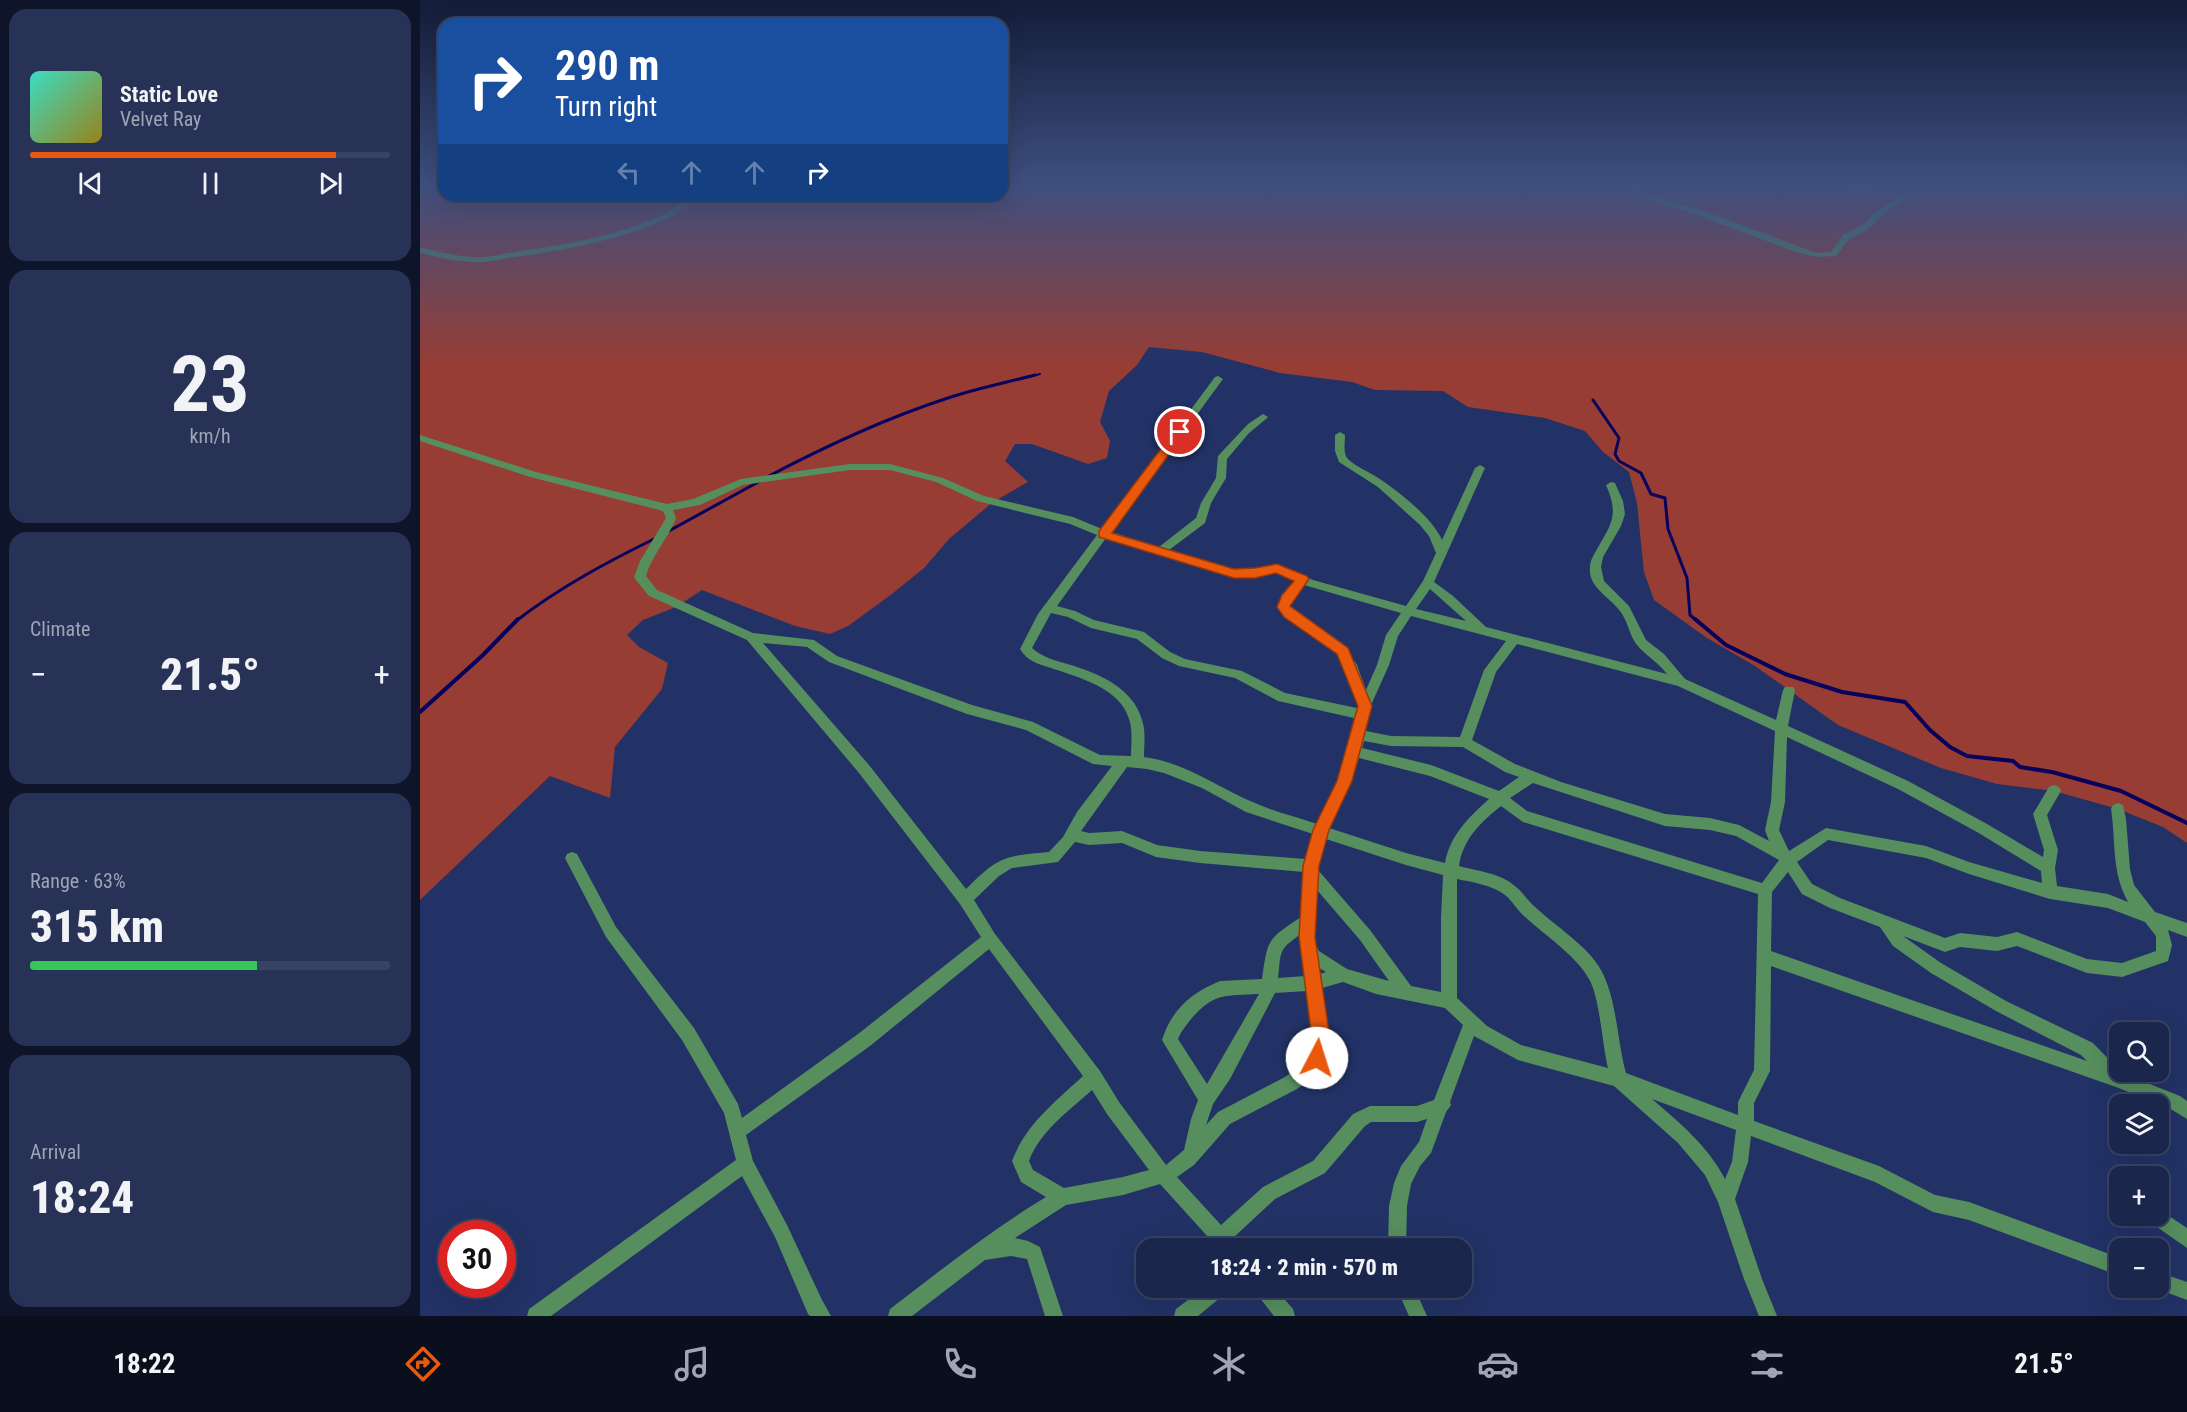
<!DOCTYPE html>
<meta charset="utf-8">
<style>
:root{--surface:#1a264c;--page:#273256;--text:#f1f3f6;--muted:#9fa5b5;--line:#384364;--accent:#ea580c}
body{margin:0;font-family:"Roboto Condensed",sans-serif;background:var(--page);color:var(--text);height:100vh;display:flex;flex-direction:column;font-size:22px;white-space:nowrap}
*{box-sizing:border-box;margin:0}
p{font-size:20px;color:var(--muted)}
.icon{flex:none;width:33px;height:33px;fill:none;stroke:currentColor;stroke-width:2;stroke-linecap:round;stroke-linejoin:round}
.map{position:relative;flex:1;overflow:hidden}
.details{display:flex;flex-direction:column;gap:9px;padding:9px;background:#0e152a;width:420px}
.details>*{flex:none}
.banner{position:absolute;left:18px;top:18px;width:570px;height:183px;border-radius:18px;box-shadow:0 6px 24px #0002,0 0 0 2px var(--line);background:#1a4fa0;color:#fff;overflow:hidden}
.controls{position:absolute;left:1689px;top:1022px;display:grid;gap:12px}
.controls a{display:grid;place-items:center;width:60px;height:60px;border-radius:12px;background:var(--surface);box-shadow:0 6px 24px #0002,0 0 0 2px var(--line);font-size:30px}
.speed{position:absolute;left:18px;top:1220px;display:flex;gap:12px;font-size:30px;font-weight:700;text-align:center}
.speed>*{display:grid;place-content:center;width:78px;height:78px;border-radius:50%;background:var(--surface);box-shadow:0 6px 24px #0002,0 0 0 2px var(--line);line-height:1}
.speed .limit{border:9px solid #d22;background:#fff;color:#111}
.pin{position:absolute;display:grid;place-items:center;width:51px;height:51px;color:#fff;margin:-26px;border:3px solid #fff;border-radius:50%;box-shadow:0 2px 6px #0007}
.me{position:absolute;width:66px;margin:-33px;rotate:5deg;stroke-linejoin:round;filter:drop-shadow(0 0 4px #0008)}
.turn{display:flex;align-items:center;gap:21px;height:126px;padding:0 18px;font-size:27px}
.turn .icon{width:78px;height:78px;stroke-width:2.5}
.turn b{display:block;font-size:42px;line-height:51px}
.lanes{display:flex;align-items:center;height:57px;padding:0 18px;background:#0003;justify-content:center;gap:30px;direction:ltr}
.lanes .off{opacity:.35}
.big{font-size:45px;font-weight:800;line-height:1.1}
.details .widget{flex:1;display:flex;flex-direction:column;justify-content:center;gap:9px;min-width:0;padding:0 21px;border-radius:18px;background:var(--page)}
.details .dial{align-items:center;gap:0}
.dial b{font-size:78px;line-height:1}
.song{display:flex;align-items:center;gap:18px}
.cover{width:72px;height:72px;border-radius:9px;background:linear-gradient(135deg,hsl(170 70% 55%),hsl(50 70% 35%))}
.played{height:6px;border-radius:3px;background:linear-gradient(90deg,var(--accent) 85%,var(--line) 85%)}
.keys{display:flex;justify-content:space-around;direction:ltr}
.heat{display:flex;justify-content:space-between;align-items:center;font-size:33px;direction:ltr}
.charge{height:9px;border-radius:4px;background:linear-gradient(90deg,#34c759 63%,var(--line) 0)}
.trip{position:absolute;left:716px;top:1238px;width:336px;height:60px;border-radius:18px;background:var(--surface);box-shadow:0 6px 24px #0002,0 0 0 2px var(--line);font-weight:800;line-height:60px;text-align:center}
.menu{display:flex;height:96px;justify-content:space-around;align-items:center;background:#0a0f1e;color:var(--muted)}
.menu .icon{width:42px;height:42px}
.menu .active{color:var(--accent)}
.menu b{font-size:27px;color:var(--text)}
main{display:flex;flex:1;min-height:0}
.map>svg:first-child{display:block}
.green{fill:#983d34}
.lines{fill:none;stroke-linecap:round;stroke-linejoin:round}
.stream-far2{stroke:#07005d;stroke-width:2}
.stream-far1{stroke:#07005d;stroke-width:3}
.stream{stroke:#07005d;stroke-width:4}
.minor{fill:#568e5e;fill-rule:evenodd}
.route{fill:#ea580c;stroke:#983908;stroke-width:1.5}
</style>
<main>
<section class="details">
<div class="widget">
<div class="song"><i class="cover"></i><div><b>Static Love</b><p>Velvet Ray</p></div></div>
<div class="played"></div>
<div class="keys"><svg class="icon" aria-label="previous" viewBox="0 0 24 24"><path d="M18 5L8 12l10 7zM5 5v14"/></svg><svg class="icon" aria-label="pause" viewBox="0 0 24 24"><path d="M8 5v14M16 5v14"/></svg><svg class="icon" aria-label="next" viewBox="0 0 24 24"><path d="M6 5l10 7-10 7zM19 5v14"/></svg></div>
</div>
<div class="widget dial"><b>23</b><p>km/h</p></div>
<div class="widget"><p>Climate</p>
<div class="heat"><a>−</a><b class="big">21.5°</b><a>+</a></div>
</div>
<div class="widget"><p>Range · 63%</p><b class="big">315 km</b><div class="charge"></div></div>
<div class="widget"><p>Arrival</p><b class="big">18:24</b></div>
</section>
<div class="map">
<svg width="1767" height="1316" viewBox="0 0 1767 1316">
<rect width="100%" height="100%" fill="#223266"/>
<!-- green -->
<path class="green" d="M0,183h24v12h558v-12h1185v660l-24,-16 -45,-18 -64,-18 -57,-7 -56,-16 -103,-43 -83,-59 -48,-28 -53,-38 -10,-28 -7,-69 -8,-31 -26,-20 -18,-21 -40,-13 -77,-11 -25,-16 -68,-1 -23,-8 -72,-9 -78,-21 -53,-5 -12,18 -28,26 -9,31 10,19 -3,17 -19,6 -56,-20h-17l-10,17 23,21 -35,20 -44,37 -25,29 -32,26 -44,32 -18,8 -35,-8 -93,-36 -26,17 -33,13 -16,15 12,12 29,16 -6,26 -47,58 -5,51 -60,-22 -130,124z"/>
<g class="lines">
<!-- stream-far2 -->
<path class="stream-far2" d="M609,377l11,-3"/>
<!-- stream-far1 -->
<path class="stream-far1" d="M1173,400l26,38 -4,16 4,7 22,12 10,21 14,4 3,31 19,49 3,37 7,6
M347,477c57,-30 117,-58 178,-78 29,-10 60,-16 90,-24
M247,532l93,-51
M96,621c44,-34 93,-60 142,-84"/>
<!-- stream -->
<path class="stream" d="M1275,619l31,26 59,29 57,18 63,10 25,28 20,17 17,9 46,5 7,6 32,5 69,19 66,32
M0,712l63,-57 35,-36"/>
<!-- minor -->
<path class="minor" d="M1195,183h10l34,15 36,10 122,45 14,-1 12,-17 18,-9 12,-12 41,-29 -31,2 -18,5 -53,-7 -4,-2h20l37,5 17,-5h43l-46,35 -12,12 -18,9 -13,17 -19,1 -21,-5 -107,-40 -36,-10z
M271,195h8c-34,39 -134,55 -184,62 -13,2 -28,6 -41,5 -19,-1 -37,-4 -54,-10v-5c18,5 35,9 54,10 13,1 27,-3 40,-5 51,-7 141,-21 177,-57z
M798,376l5,3 -112,153 48,15 37,-29 5,-15 15,-25 2,-22 30,-32 15,-10 5,3 -2,2 -17,14 -22,26 -1,19 -15,25 -6,20 -36,27 65,19h21l22,-5 36,16 93,26 17,-25 13,-28 -7,-17 -9,-11 -42,-38 -39,-25 -4,-11v-16l5,-3 5,3c0,7 -2,18 2,23 6,7 20,13 28,18 21,13 57,41 67,64l33,-72 5,-3 5,3 -51,114 19,14 33,31 181,47c-9,-12 -22,-19 -30,-29 -8,-10 -9,-24 -17,-34 -11,-15 -32,-23 -30,-44 0,-7 4,-12 7,-18 15,-26 22,-34 9,-64l5,-3 4,1 8,18 2,13 -4,12 -18,31 -2,10 3,14 25,25 17,34 18,14 21,25 91,41 7,-30 2,-3h8l2,3 -7,36 120,55 79,43 56,33 1,-7 -11,-36 16,-27 5,-2 5,2 2,4 -14,24 11,35 -3,18 2,18 51,8 20,8c-17,-30 -12,-61 -17,-93l2,-4 5,-2 5,2 3,14 4,50 4,16 21,27 32,11v14l-19,-7 4,15 -4,16 -46,16 -35,-4 -70,-27 -20,5 -37,-4 -15,5 -42,-16 38,27 65,38 87,42 29,30 58,23 7,5v18l-18,-11 -53,-21 -345,-121 -1,105 -16,32v18l125,45 56,29 34,7 151,56v18l-151,-56 -36,-8 -58,-30 -124,-46 -3,26 -13,37 27,80 15,37h-18l-15,-37 -26,-77 -13,-27 -27,-32 -64,-57 -96,-26 -44,-24 -24,66 1,3 -5,7 -15,41 -11,13 -9,18 -4,22 -1,42h-18l1,-42 5,-23 7,-17 18,-24 8,-23 -10,3h-46l-6,4 -40,47 -50,26 -42,39 6,10h-21l-58,-64 -37,11 -57,10 -51,33 13,3 12,6 23,69h-18l-18,-57 -16,-3 -26,4 -73,56h-24l2,-7c51,-39 101,-79 156,-112l-25,-15 -9,-21c14,-37 43,-59 71,-85l-94,-127 -119,97 -124,89 7,26 34,64 35,75 9,16h-21l-2,-2 -33,-77 -33,-61 -191,140h-24l2,-7 207,-149 -12,-47 -42,-73 -76,-103 -39,-75 -2,-4 2,-4 5,-2 5,2 39,73 78,101 44,76 4,14 116,-84 123,-97 -21,-33 -101,-131 -112,-133 -98,-44 -13,-16 -2,-3 6,-16 26,-43 -3,-7 -133,-34 -110,-36v-6l116,37 131,32 26,-5 48,-20 109,-15h40l53,14 41,18 89,21 29,12 113,-152zM430,470h40l46,12 41,19 93,23 27,11 -59,79 -18,35c7,12 18,15 31,19 27,9 69,20 78,51 4,12 2,26 2,37l-31,-1 -67,-33 -61,-17 -135,-49 -23,-16 -61,-7 -96,-43 -11,-14c6,-21 22,-37 30,-58l-3,-8 27,-5 43,-20zM686,538l128,39h21l21,-5 18,9 -11,14 -6,12c14,20 40,26 57,42 14,15 18,38 25,56l-2,3 -72,-15 -43,-22 -57,-12 -15,-7 -26,-20 -50,-12 -19,-9 -18,-5zM884,585l97,28 -15,22 -9,30 -11,25 -9,-25 -15,-22 -53,-37zM1010,589l36,32 -50,-12zM631,613l17,4 23,11 46,11 25,19 17,8 56,12 43,23 76,17c-3,38 -20,71 -37,106 -20,-7 -42,-12 -62,-21 -37,-15 -70,-41 -111,-46 0,-12 2,-26 -2,-37 -9,-32 -42,-46 -71,-55 -14,-4 -28,-7 -39,-17zM991,616l95,25 -22,29 -24,67 -69,-1 -25,-5 1,-17 22,-49 9,-29zM343,643l44,4 22,15 138,52 59,16 67,34 19,2 -35,46 -14,25 -14,15c-45,4 -50,4 -83,37l-97,-124zM1097,644l161,42 97,45 -4,71 -6,28 4,11 -30,-16 -29,-7 -45,-4 -104,-32 -46,-18 -43,-24 24,-68zM1367,737l111,52 79,43 64,39 1,12 -73,-21 -43,-16 -100,-18 -37,23 -10,-21 6,-28zM944,741l27,5 72,1 42,25 14,5 -20,14 -68,-26 -69,-17zM939,758l71,18 59,23c-20,18 -39,36 -44,64l-39,-10 -77,-25 23,-47zM707,767l20,2 17,4 38,15 44,24 67,22 -7,25 -106,-8 -43,-6 -35,-14 -33,2 -8,-2zM1113,783l132,43 45,4 26,6 43,24 -17,23 -235,-72 -17,-13zM1081,806l22,16 235,72 -4,176 -16,32v13l-112,-42c-9,-32 -9,-74 -25,-103 -13,-24 -47,-45 -67,-64 -7,-6 -12,-15 -19,-20 -15,-13 -38,-15 -56,-20 4,-27 21,-43 42,-60zM906,839l80,26 37,10 -2,42v75l-30,-6 -41,-56 -52,-60zM1408,840l98,18 43,16 81,25 58,9 37,14 11,14v15l-34,12 -35,-4 -70,-27 -20,5 -37,-4 -15,5 -105,-40 -28,-14 -15,-22zM655,842l14,3 33,-2 34,14 44,6 104,9 -3,45c-34,23 -33,21 -39,62l-42,2c-29,12 -48,28 -58,59l36,60 -7,19 -7,31 -18,15 -47,-63 -19,-31 -105,-137 -21,-34 25,-24 13,-8 46,-6zM1368,872l14,22 28,14 50,19 13,19 38,27 65,38 85,44 6,6 -316,-110 1,-59zM1037,879c15,3 35,6 48,16 7,5 11,14 18,20 20,19 53,40 66,64 11,19 13,65 19,89l-87,-23 -34,-19 -30,-28zM897,890l43,50 29,41 -42,-12 -28,-18c-8,-12 -3,-46 -2,-61zM881,934l4,42 -27,2c3,-27 0,-28 23,-44zM899,968l7,4 -6,2zM923,982l33,12 69,14 18,17 -29,75 -17,6h-47l-17,8 -40,47 -50,26 -42,38 -44,-48 17,-12 36,-41 67,-35 23,-17 9,-33 -7,-51zM887,991l6,48 -6,22 -22,16 -67,35 -12,13 7,-21 17,-25 45,-86zM839,994l-52,90 -29,-45c3,-8 8,-13 13,-20 24,-27 34,-23 68,-25zM672,1090l15,24 42,56 -26,7 -59,11 -31,-18 -4,-9c11,-30 41,-51 63,-71zM1232,1099l84,31 -4,32 -7,17c-17,-33 -45,-56 -73,-80z
M1743,1212l24,16v20l-30,-21 -3,-6 3,-6z
M1738,1272l29,10v18l-35,-13h6z
M785,1287h24l-3,6 -28,23h-24l2,-7z
M833,1287h21l19,22 2,7h-21l-18,-23z
M976,1287h18l13,29h-18z"/>
</g>
<!-- sky -->
<linearGradient id="sky" x2="0" y2="1"><stop stop-color="#131c38"/><stop offset="0.5" stop-color="#3e4f7f"/><stop offset="1" stop-color="#3e4f7f" stop-opacity="0"/></linearGradient>
<rect width="1767" height="367" fill="url(#sky)"/>
<!-- route -->
<path class="route" d="M760,428l5,4 -73,101 122,36 21,-1 22,-4 30,12 2,3 -19,27 58,42 24,58 -20,75 -23,49 -10,36 -4,71 15,102 -7,25 -6,3 -6,-3 -3,-6 4,-19 -13,-102 4,-71 10,-36 24,-49 21,-75 -21,-52 -53,-37 -7,-10 5,-12 12,-14 -18,-8 -21,5h-21l-135,-41v-6l77,-102z"/>
</svg>
<div class="controls">
<a><svg class="icon" aria-label="search" viewBox="0 0 24 24"><circle cx="10" cy="10" r="6"/><path d="M15 15l6 6"/></svg></a>
<a><svg class="icon" aria-label="layers" viewBox="0 0 24 24"><path d="M12 4l9 5-9 5-9-5zM3 14l9 5 9-5"/></svg></a>
<a>+</a>
<a>−</a>
</div>
<div class="speed"><div class="limit">30</div></div>
<div class="pin" style="left:760px;top:432px;background:#d93025"><svg class="icon" aria-label="arrive" viewBox="0 0 24 24"><path d="M6 21V4h12l-3 4 3 4H6"/></svg></div>
<svg class="me" style="left:897px;top:1058px" viewBox="-20 -20 40 40"><circle r="19" fill="#fff"/><path d="M0-13L10 11 0 6-10 11z" fill="#ea580c"/></svg>
<div class="trip">18:24 · 2 min · 570 m</div>
<div class="banner">
<div class="turn"><svg class="icon" aria-label="right" viewBox="0 0 24 24"><path d="M7 20v-9h11M14 6l5 5-5 5"/></svg><div><b>290 m</b>Turn right</div></div>
<div class="lanes"><svg class="icon off" aria-label="left" viewBox="0 0 24 24"><path d="M17 20v-9H6M10 6l-5 5 5 5"/></svg><svg class="icon off" aria-label="ahead" viewBox="0 0 24 24"><path d="M12 20V5M6 11l6-6 6 6"/></svg><svg class="icon off" aria-label="ahead" viewBox="0 0 24 24"><path d="M12 20V5M6 11l6-6 6 6"/></svg><svg class="icon" aria-label="right" viewBox="0 0 24 24"><path d="M7 20v-9h11M14 6l5 5-5 5"/></svg></div>
</div>
</div>
</main>
<nav class="menu">
<b>18:22</b>
<svg class="icon active" aria-label="directions" viewBox="0 0 24 24"><path d="M12 3l9 9-9 9-9-9zM9 14v-3h6M13 9l2 2-2 2"/></svg>
<svg class="icon" aria-label="music" viewBox="0 0 24 24"><path d="M9 18V5l10-2v13"/><circle cx="6" cy="18" r="3"/><circle cx="16" cy="16" r="3"/></svg>
<svg class="icon" aria-label="phone" viewBox="0 0 24 24"><path d="M5 4h4l2 5-3 2q2 4 5 5l2-3 5 2v4C11 20 4 13 5 4z"/></svg>
<svg class="icon" aria-label="climate" viewBox="0 0 24 24"><path d="M12 3v18M4 7l16 10M4 17L20 7"/></svg>
<svg class="icon" aria-label="car" viewBox="0 0 24 24"><path d="M5 17H2v-5l4-1 3-4h7l3 4 3 1v5h-3M9 17h6M6 11h13"/><circle cx="7" cy="17" r="2"/><circle cx="17" cy="17" r="2"/></svg>
<svg class="icon" aria-label="filters" viewBox="0 0 24 24"><path d="M4 7h16M4 17h16"/><circle cx="9" cy="7" r="2"/><circle cx="15" cy="17" r="2"/></svg>
<b>21.5°</b>
</nav>
